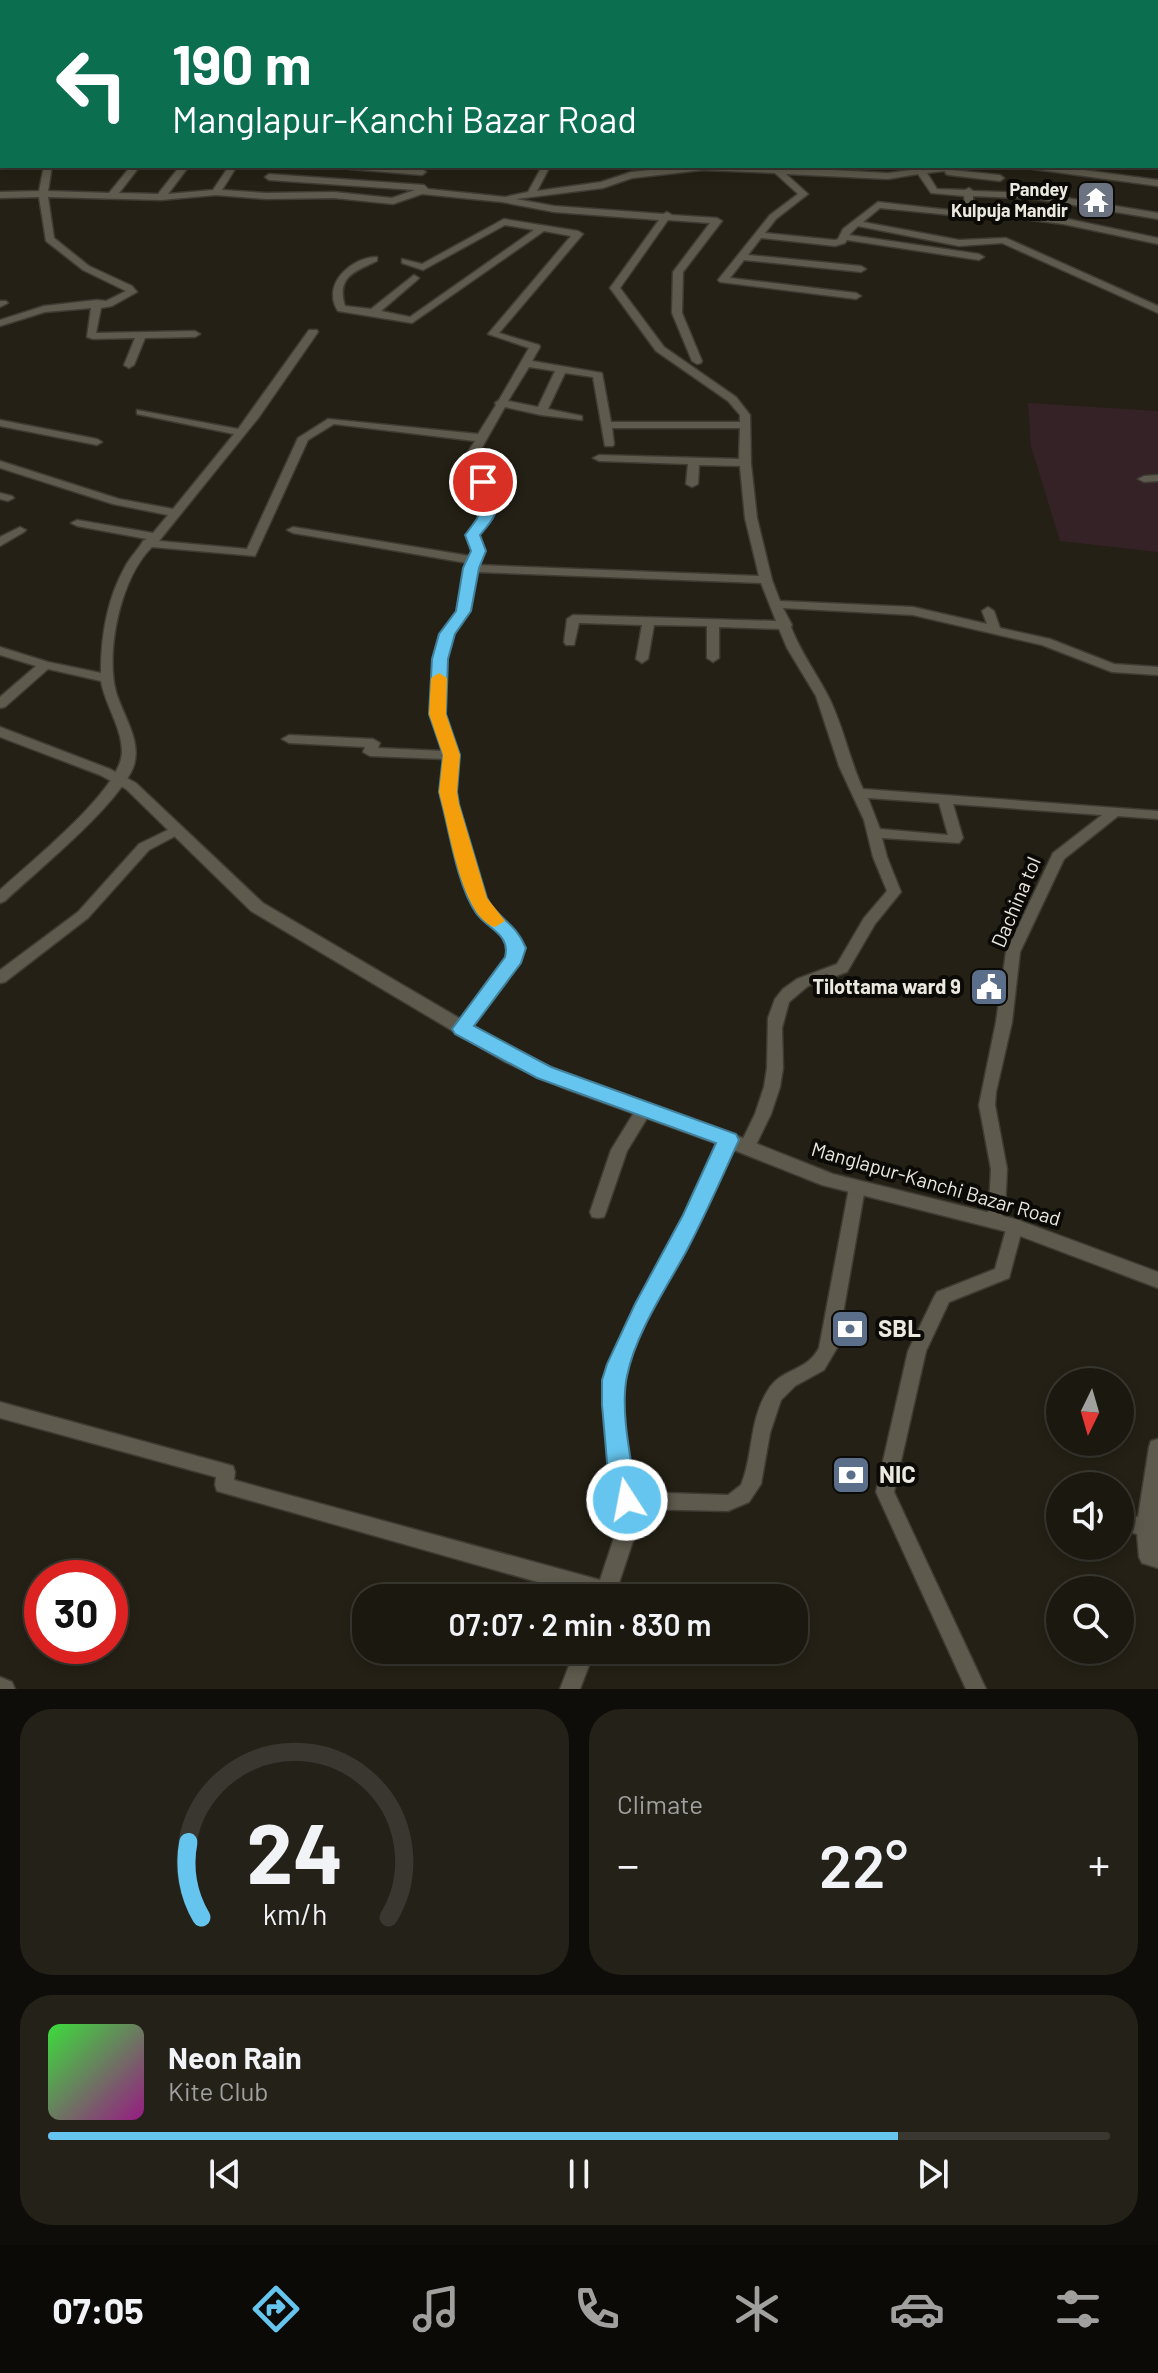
<!DOCTYPE html>
<meta charset="utf-8">
<style>
:root{--surface:#1b1810;--page:#242119;--text:#f1f3f6;--muted:#a0a09f;--line:#393730;--accent:#65c5ee}
body{margin:0;font-family:Barlow,sans-serif;background:var(--page);color:var(--text);height:100vh;display:flex;flex-direction:column;font-size:30px;white-space:nowrap}
*{box-sizing:border-box;margin:0}
p{font-size:26px;color:var(--muted)}
.icon{flex:none;width:44px;height:44px;fill:none;stroke:currentColor;stroke-width:2;stroke-linecap:round;stroke-linejoin:round}
.map{position:relative;height:1689px;overflow:hidden}
.side{display:flex;flex-direction:column;gap:20px;padding:20px;background:#0f0d09;flex:1}
.side>*{flex:none}
.guide{position:absolute;left:0px;top:0px;width:1158px;height:168px;box-shadow:0 4px 12px #0003,0 0 0 2px var(--line);background:#0b6e4f;color:#fff;overflow:hidden}
.needle{width:52px;rotate:185deg}
.controls{position:absolute;left:1046px;top:1368px;display:grid;gap:16px}
.controls a{display:grid;place-items:center;width:88px;height:88px;border-radius:50%;background:var(--surface);box-shadow:0 4px 12px #0003,0 0 0 2px var(--line);font-size:40px}
.speed{position:absolute;left:24px;top:1560px;display:flex;gap:16px;font-size:40px;font-weight:700;text-align:center}
.speed>*{display:grid;place-content:center;width:104px;height:104px;border-radius:50%;background:var(--surface);box-shadow:0 4px 12px #0003,0 0 0 2px var(--line);line-height:1}
.speed .limit{border:12px solid #d22;background:#fff;color:#111}
.pin{position:absolute;display:grid;place-items:center;width:68px;height:68px;color:#fff;margin:-34px;border:4px solid #fff;border-radius:50%;box-shadow:0 2px 8px #0007}
.me{position:absolute;width:88px;margin:-44px;rotate:349deg;stroke-linejoin:round;filter:drop-shadow(0 0 6px #0008)}
.turn{display:flex;align-items:center;gap:28px;height:168px;padding:0 40px;font-size:36px}
.turn .icon{width:104px;height:104px;stroke-width:2.5}
.turn b{display:block;font-size:56px;line-height:68px}
.big{font-size:60px;font-weight:600;line-height:1.1}
.side .card{flex:1;display:flex;flex-direction:column;justify-content:center;gap:12px;min-width:0;padding:0 28px;border-radius:32px;background:var(--page)}
.side .dial{align-items:center;gap:0}
.dial svg{height:208px;overflow:visible;fill:none;stroke:var(--line);stroke-width:7;stroke-linecap:round;text-anchor:middle}
.dial text{fill:var(--text);stroke:none}
.song{display:flex;align-items:center;gap:24px}
.cover{width:96px;height:96px;border-radius:12px;background:linear-gradient(135deg,hsl(120 70% 55%),hsl(310 70% 35%))}
.played{height:8px;border-radius:4px;background:linear-gradient(90deg,var(--accent) 80%,var(--line) 80%)}
.keys{display:flex;justify-content:space-around;direction:ltr}
.heat{display:flex;justify-content:space-between;align-items:center;font-size:44px;direction:ltr}
.side .tiles{flex:1;display:grid;gap:20px;grid-template-columns:1fr 1fr}
.card:last-child{grid-column:span 2}
.trip{position:absolute;left:352px;top:1584px;width:456px;height:80px;border-radius:32px;background:var(--surface);box-shadow:0 4px 12px #0003,0 0 0 2px var(--line);font-weight:600;line-height:80px;text-align:center}
.tabs{display:flex;height:128px;justify-content:space-around;align-items:center;background:#0b0a06;color:var(--muted)}
.tabs .icon{width:56px;height:56px}
.tabs .selected{color:var(--accent)}
.tabs b{font-size:36px;color:var(--text)}
.map>svg:first-child{display:block}
.industrial{fill:#352226}
.lines{fill:none;stroke-linecap:round;stroke-linejoin:round}
.minor-casing{stroke:#3e3b33;stroke-width:3}
.tertiary-casing{stroke:#3e3b33;stroke-width:3}
.minor{fill:#5e5a4d;fill-rule:evenodd}
.tertiary{fill:#5e5a4d;fill-rule:evenodd}
.route{fill:#65c5ee;stroke:#42809b;stroke-width:2}
.slow{fill:#f59e0b}
.labels{text-anchor:middle;stroke-width:8;stroke-linejoin:round;paint-order:stroke}
.far-poi-label{font-size:18px;font-weight:bold;fill:#ebe8e0;stroke:#0c0a06;text-anchor:end}
.street-label{font-size:20px;fill:#ebe8e0;stroke:#0c0a06}
.poi-label{font-size:20px;font-weight:bold;fill:#ebe8e0;stroke:#0c0a06;text-anchor:end}
.near-poi-label{font-size:24px;font-weight:bold;fill:#ebe8e0;stroke:#0c0a06;text-anchor:start}
</style>
<div class="map">
<svg width="1158" height="1689" viewBox="0 0 1158 1689">
<rect width="100%" height="100%" fill="#242015"/>
<!-- industrial -->
<path class="industrial" d="M1028,403l130,8v141l-98,-11 -29,-95z"/>
<g class="lines">
<!-- minor casing -->
<g class="minor-casing">
<path id="minor" d="M15,0h8v2h-8z
M383,0h8v2h-8z
M610,0h8l-9,2z
M684,0h22l3,2h-22z
M799,0h8v2h-8z
M1017,0h35l3,2h-35z
M1145,0h8v2h-8z
M1156,7h2v4h-2z
M1156,28h2v11h-2z
M0,49h2v4h-2z
M1156,63h2v4h-2z
M1156,84h2v4h-2z
M1156,131h2v6h-2z
M1156,142h2v6h-2z
M2,153v6l-2,1v-6z
M44,166h8l-4,25 61,2 22,-27h9l-21,27 39,1 22,-28h9l-21,28 45,-4 16,-24h8l-15,24 44,3 68,-1 58,6 23,-8 -146,-10 -4,-3 4,-3 155,11 4,4 77,8 23,-5 12,-22 -2,-4h8l2,4 -11,21 64,-9 30,-10 57,-6 89,1 111,6 53,-7h23l-12,4 48,5 4,3 -4,3 -51,-6 -3,-1 -1,-3 -18,2 10,16 28,1 4,-2 4,3 64,2 121,20v6l-121,-20 -64,-3v4l13,9 77,9 95,20v6l-95,-20 -79,-10 -19,-11 -1,-7 -33,-3 -13,-19 -30,5 -102,-5 22,20 -32,25 -11,14 70,7 3,-1 5,-10 35,-27 80,9 5,3 -2,2 -81,-8 -17,14 96,18 47,-2 152,68v7l-156,-70 -43,3 -101,-20 -9,9 130,19 5,3 -5,3 -132,-20 -2,3 -10,3 -74,-8 -13,17 113,11 5,3 -5,3 -117,-12 -14,18 126,15 5,3 -5,3 -136,-17 -2,-2 52,-65 28,-21 -23,-21 -72,-3 -71,8 -29,10 -87,11 38,7 109,8 4,-2 5,3 45,3 5,3 -39,51 -1,41 20,48 -1,2 -4,1 -5,-3 -20,-48 1,-41 37,-49 -42,-3 -48,68 44,59 72,50 14,18 1,49 6,54 15,62 8,21 133,6 74,17 -5,-13 6,-4 6,4 6,17 50,11 64,25 44,3v8l-46,-3 -70,-27 -129,-30 -130,-7 9,17 -1,2c9,24 24,44 36,67 16,30 22,65 36,95l295,22v8l-40,-3 -54,43 -44,93 -8,70 -16,70 -1,13 12,64 -2,39 -6,18 -6,2 -6,-2 -2,-5 4,-13 2,-39 -12,-64 17,-83 10,-70 47,-99 49,-38 -149,-11 10,34 -4,5 -77,-5 5,19 14,35 -26,32 -28,48 -39,14 -19,16 -7,26 1,40 -3,19 -9,27 -18,37 -6,2 -6,-2 -2,-4 16,-33 9,-27 3,-19 1,-50 7,-19 8,-10 14,-10 40,-15 27,-46 23,-27 -14,-34 -9,-37 -25,-54 -23,-70 -29,-48 -8,-19 -60,-2v31l-6,4 -6,-4v-32l-53,-1 -6,34 -6,4 -6,-4 6,-34 -63,-2 -5,22h-8l-2,-3 3,-23 6,-4 203,6 -15,-38 -285,-11 -7,39 -16,23 -7,25 -1,55 13,41 -3,37 2,12 27,94 29,32 7,11 2,8 -3,14 -52,70h-10l-3,-4 3,-4 50,-67c2,-26 -24,-40 -37,-60l-27,-94 -2,-12 3,-33 -74,-3 -7,-4 2,-5 -76,-4 -7,-4 7,-4 84,4 7,4 -2,5 65,3 -12,-37 3,-55 7,-25 16,-23 10,-48 -174,-30 -6,-3 6,-3 177,29 2,-5 -6,-16 15,-17 4,-13 -21,-47 11,-17 -141,-17 -26,16 -53,116 -103,-9c-31,30 -47,104 -36,145 7,24 27,50 17,76 -17,39 -95,102 -128,133l-5,2v-13c29,-27 122,-101 122,-138 0,-25 -17,-47 -21,-71l-53,-12 -43,38 -5,1v-11l36,-31 -36,-11v-8l48,15 53,11c0,-37 6,-74 24,-106 5,-10 14,-18 18,-26l4,-2 -70,-13 -6,-3 6,-3 76,13 15,-18 -55,-11 -113,-36v-7l119,38 54,10 61,-75 -97,-20v-4l101,19 71,-99h8l1,2 -59,85 -100,124 88,8 51,-111 30,-19 150,15 18,-29 -1,-2 4,-3 30,-52 -41,-14 83,-98 -27,-5 -132,92 -74,-12c-17,-26 13,-54 39,-54v4c-22,10 -41,16 -32,45l26,3 43,-34 5,3 -2,2 -36,31 29,6 124,-87 -29,-5 -82,45 -21,-7v-4l20,5 82,-45 74,12 5,3 -84,99 40,12 1,2 -8,14 70,12 9,49h129v-7l-12,-14 -72,-50 -46,-63 49,-68 -105,-8 -52,-10 -80,-8 -29,10 -59,-6 -68,1 -50,-4 -55,5 -113,-3 6,41 35,28 43,20 5,6 -25,14 -11,2 -5,25 99,-2 5,3 -5,3 -50,1 -11,27 -5,3 -5,-3 11,-27 -42,1 -6,-2 4,-29 -46,4 -45,14v-6l44,-14 53,-6 9,1 20,-10 -43,-21 -37,-29 -7,-44 -39,1v-6l39,-1zM529,367l26,4 -17,36 -30,-6zM565,373l28,4 12,69h8l1,-2 -2,-16h128l-1,31 -140,-4 -6,3 6,3 89,3 -2,20 6,3 6,-3 1,-19 41,1 5,52 14,58 -281,-11c8,-8 4,-19 0,-30l14,-16 5,-14 -21,-47 29,-51 36,8 41,5v-4l-34,-7zM868,798l71,5 9,32 -68,-6z
M345,166l77,3 4,3 -4,3 -73,-6z
M1029,166h24l105,14v6l-125,-17z
M0,301h6l2,2 -8,4z
M0,420l97,19 5,3 -5,3 -97,-19z
M1158,475v6l-14,1 -6,-3 6,-3z
M0,493l12,3 2,2 -6,3 -8,-2z
M20,527l6,3 -2,2 -24,14v-9z
M176,826l5,1 2,3 -2,3 -32,17 -61,68 -83,64 -5,1v-13l78,-58 61,-68z
M644,1104l6,2 2,4 -25,41 -21,61 -2,5 -6,1 -6,-1 -2,-5 21,-62 27,-44z
M728,1134l6,2 2,4c-17,39 -35,78 -55,116 -18,33 -51,85 -57,121 -6,29 3,86 10,115l94,3 13,-10c13,-30 7,-66 29,-98 14,-19 37,-16 49,-39l30,-160 2,-4 6,-2 6,2 2,4 -28,160 -13,22 -29,16 -14,14 -11,33 -9,51 -12,18 -21,9 -92,-2v23l-22,66h-20l-370,-105 -7,-2 -2,-6 1,-8 -216,-59v-16l226,62 7,2 2,6 -1,8 366,100 16,-48 2,-32 -7,-27 -6,-68v-25l4,-16 28,-59 49,-90 34,-75 2,-4z
M1015,1219l6,2 2,5 -14,52 -60,24 -23,49 -32,141 92,197h-20l-90,-197 32,-141 26,-54 3,-5 58,-23 12,-43 2,-5z
M1158,1439v129l-16,-5 -3,-6 -2,-23 -17,-4v-16l18,3 11,-70 2,-6z
M575,1650h20l-15,39h-20z
M0,1677l12,5 3,7h-15z"/>
</g>
<!-- tertiary casing -->
<g class="tertiary-casing">
<path id="tertiary" d="M1156,107h2v6h-2z
M0,727l110,42 26,14 127,120 254,149 61,27 157,56 98,39 182,45 143,53v16l-146,-55 -190,-48 -101,-40 -155,-56 -61,-27 -254,-151 -125,-122 -26,-14 -100,-38z"/>
</g>
<!-- minor -->
<use href="#minor" class="minor"/>
<!-- tertiary -->
<use href="#tertiary" class="tertiary"/>
</g>
<!-- route -->
<path class="route" d="M483,477c8,4 8,7 11,16 7,19 -2,28 -14,42l6,16 -7,17 -8,43 -16,23 -7,25 -2,55 14,41 -3,37 2,12 28,94c11,22 28,23 39,50l-5,15 -47,63 77,41 185,67 3,6c-17,37 -33,74 -52,110 -21,39 -51,82 -60,126 -6,29 1,68 6,97 2,13 8,23 3,35l-9,3 -9,-3 -10,-35 -6,-68v-25l5,-16 28,-60 48,-89 33,-72 -179,-65 -82,-44 -3,-5 53,-72c6,-23 -18,-28 -29,-44 -18,-26 -26,-78 -34,-109l-3,-12 4,-37 -14,-41 3,-55 7,-25 17,-23 7,-43 8,-17 -6,-16c18,-24 20,-24 10,-53z"/>
<!-- slow -->
<path class="slow" d="M439,673l8,5 -1,36 14,41 -3,37 2,12 28,94 18,23 -10,6c-32,-9 -45,-93 -53,-123l-3,-12 4,-37 -14,-41 2,-36z"/>
<!-- icons -->
<defs>
<g id="temple-square" transform="scale(2)"><rect x="-9" y="-9" width="18" height="18" rx="4" fill="#6b7280" stroke="#0c0a06"/><path d="M0-6L5-2H3V0L6.5 2.5H4V6H1.5V3h-3V6H-4V2.5H-6.5L-3 0V-2H-5Z" fill="#fff"/></g>
<g id="civic-square" transform="scale(2)"><rect x="-9" y="-9" width="18" height="18" rx="4" fill="#5c6f8a" stroke="#0c0a06"/><path d="M-.6-6.5H3V-4.5H.6V-3L4-1V1h2V6H-6V1h2V-1L-.6-3ZM-1.2 2.5V6h2.4V2.5Z" fill="#fff"/></g>
<g id="bank-square" transform="scale(2)"><rect x="-9" y="-9" width="18" height="18" rx="4" fill="#5c6f8a" stroke="#0c0a06"/><path d="M-6-4H6V4H-6ZM0-2.3a2.3 2.3 0 1 0 0 4.6a2.3 2.3 0 1 0 0-4.6Z" fill="#fff"/></g>
</defs>
<g fill-rule="evenodd">
<use href="#temple-square" x="1096" y="200"/>
<use href="#civic-square" x="989" y="987"/>
<use href="#bank-square" x="850" y="1329"/>
<use href="#bank-square" x="851" y="1475"/>
</g>
<g class="labels">
<!-- far-poi labels -->
<g class="far-poi-label">
<text x="1068" y="196">Pandey<tspan x="1068" dy="21">Kulpuja Mandir</tspan></text>
</g>
<!-- street labels -->
<g class="street-label">
<text transform="translate(1016 902) rotate(-67)" y="7">Dachina tol</text>
<text transform="translate(936 1184) rotate(16)" y="7">Manglapur-Kanchi Bazar Road</text>
</g>
<!-- poi labels -->
<g class="poi-label">
<text x="961" y="994">Tilottama ward 9</text>
</g>
<!-- near-poi labels -->
<g class="near-poi-label">
<text x="878" y="1337">SBL</text>
<text x="879" y="1483">NIC</text>
</g>
</g>
</svg>
<div class="controls">
<a><svg class="needle" viewBox="-14 -14 28 28"><path d="M0-13l5 13h-10z" fill="#e53935"/><path d="M0 13l5-13h-10z" fill="#a0a09f"/></svg></a>
<a><svg class="icon" aria-label="sound" viewBox="0 0 24 24"><path d="M4 9h4l5-4v14l-5-4H4zM17 9q2 3 0 6"/></svg></a>
<a><svg class="icon" aria-label="search" viewBox="0 0 24 24"><circle cx="10" cy="10" r="6"/><path d="M15 15l6 6"/></svg></a>
</div>
<div class="speed"><div class="limit">30</div></div>
<div class="pin" style="left:483px;top:482px;background:#d93025"><svg class="icon" aria-label="arrive" viewBox="0 0 24 24"><path d="M6 21V4h12l-3 4 3 4H6"/></svg></div>
<svg class="me" style="left:627px;top:1500px" viewBox="-20 -20 40 40"><circle r="17" fill="#65c5ee" stroke="#fff" stroke-width="3"/><path d="M0-11L8 9 0 5-8 9z" fill="#fff"/></svg>
<div class="trip">07:07 · 2 min · 830 m</div>
<div class="guide">
<div class="turn"><svg class="icon" aria-label="left" viewBox="0 0 24 24"><path d="M17 20v-9H6M10 6l-5 5 5 5"/></svg><div><b>190 m</b>Manglapur-Kanchi Bazar Road</div></div>
</div>
</div>
<section class="side">
<div class="tiles">
<div class="card dial"><svg viewBox="0 0 100 80">
<path d="M14 69A42 42 0 1 1 86 69"/>
<path d="M14 69A42 42 0 0 1 9 40" stroke="#65c5ee"/>
<text x="50" y="56" font-size="32" font-weight="700">24</text>
<text x="50" y="72" font-size="11">km/h</text>
</svg></div>
<div class="card"><p>Climate</p>
<div class="heat"><a>−</a><b class="big">22°</b><a>+</a></div>
</div>
<div class="card">
<div class="song"><i class="cover"></i><div><b>Neon Rain</b><p>Kite Club</p></div></div>
<div class="played"></div>
<div class="keys"><svg class="icon" aria-label="previous" viewBox="0 0 24 24"><path d="M18 5L8 12l10 7zM5 5v14"/></svg><svg class="icon" aria-label="pause" viewBox="0 0 24 24"><path d="M8 5v14M16 5v14"/></svg><svg class="icon" aria-label="next" viewBox="0 0 24 24"><path d="M6 5l10 7-10 7zM19 5v14"/></svg></div>
</div>
</div>
</section>
<nav class="tabs">
<b>07:05</b>
<svg class="icon selected" aria-label="directions" viewBox="0 0 24 24"><path d="M12 3l9 9-9 9-9-9zM9 14v-3h6M13 9l2 2-2 2"/></svg>
<svg class="icon" aria-label="music" viewBox="0 0 24 24"><path d="M9 18V5l10-2v13"/><circle cx="6" cy="18" r="3"/><circle cx="16" cy="16" r="3"/></svg>
<svg class="icon" aria-label="phone" viewBox="0 0 24 24"><path d="M5 4h4l2 5-3 2q2 4 5 5l2-3 5 2v4C11 20 4 13 5 4z"/></svg>
<svg class="icon" aria-label="climate" viewBox="0 0 24 24"><path d="M12 3v18M4 7l16 10M4 17L20 7"/></svg>
<svg class="icon" aria-label="car" viewBox="0 0 24 24"><path d="M5 17H2v-5l4-1 3-4h7l3 4 3 1v5h-3M9 17h6M6 11h13"/><circle cx="7" cy="17" r="2"/><circle cx="17" cy="17" r="2"/></svg>
<svg class="icon" aria-label="filters" viewBox="0 0 24 24"><path d="M4 7h16M4 17h16"/><circle cx="9" cy="7" r="2"/><circle cx="15" cy="17" r="2"/></svg>
</nav>
